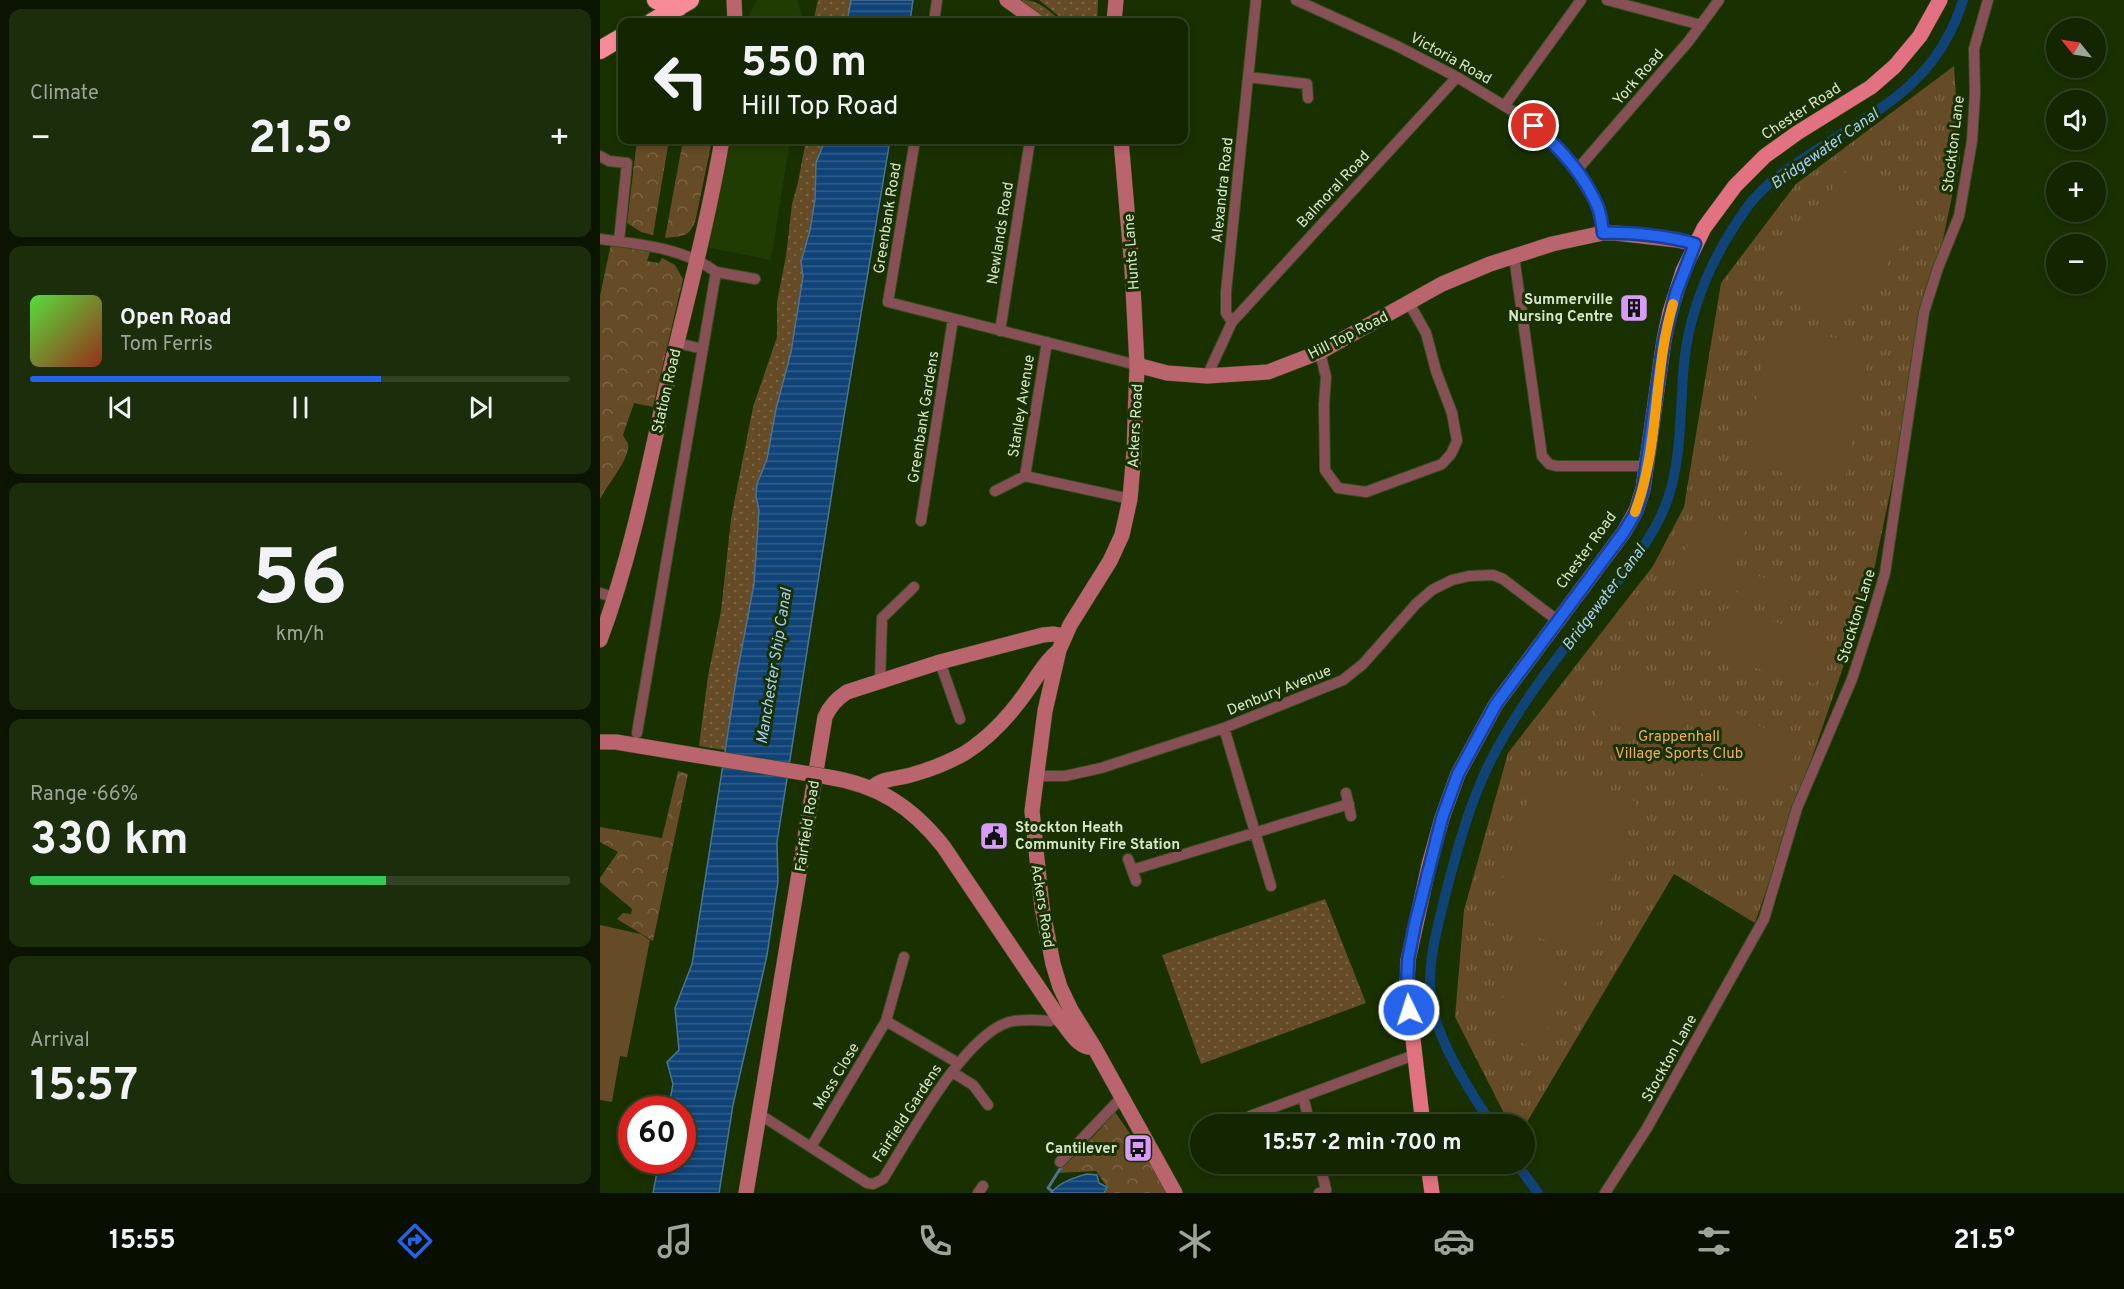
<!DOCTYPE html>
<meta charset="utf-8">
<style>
:root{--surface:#132501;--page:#1c2d0b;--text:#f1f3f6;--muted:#9da599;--line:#324223;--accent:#2563eb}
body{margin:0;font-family:Overpass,sans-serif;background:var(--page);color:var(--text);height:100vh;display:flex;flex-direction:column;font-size:22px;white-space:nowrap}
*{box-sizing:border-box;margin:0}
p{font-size:20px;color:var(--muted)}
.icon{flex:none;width:33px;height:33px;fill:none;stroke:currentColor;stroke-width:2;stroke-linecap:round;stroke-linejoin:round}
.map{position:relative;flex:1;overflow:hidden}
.drawer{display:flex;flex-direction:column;gap:9px;padding:9px;background:#0a1401;width:600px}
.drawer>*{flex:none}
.hud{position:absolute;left:18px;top:18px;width:570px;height:126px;border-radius:12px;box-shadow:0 3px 9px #0003,0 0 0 2px var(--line);background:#132501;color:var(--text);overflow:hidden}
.needle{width:39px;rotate:300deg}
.buttons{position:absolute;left:1446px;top:18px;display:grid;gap:12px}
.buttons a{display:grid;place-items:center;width:60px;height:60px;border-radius:50%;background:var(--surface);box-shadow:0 3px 9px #0003,0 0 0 2px var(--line);font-size:30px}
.speed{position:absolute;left:18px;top:1096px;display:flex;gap:12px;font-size:30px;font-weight:700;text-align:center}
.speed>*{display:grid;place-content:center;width:78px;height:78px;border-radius:50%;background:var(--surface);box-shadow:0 3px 9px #0003,0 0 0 2px var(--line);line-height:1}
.speed .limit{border:9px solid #d22;background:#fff;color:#111}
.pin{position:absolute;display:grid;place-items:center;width:51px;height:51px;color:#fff;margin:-26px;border:3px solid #fff;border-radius:50%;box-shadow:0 2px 6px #0007}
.me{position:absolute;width:66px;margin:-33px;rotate:356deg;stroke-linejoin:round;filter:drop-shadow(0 0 4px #0008)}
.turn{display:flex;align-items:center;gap:21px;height:126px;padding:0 24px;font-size:27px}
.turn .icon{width:78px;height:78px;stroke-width:2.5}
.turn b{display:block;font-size:42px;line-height:51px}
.big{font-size:45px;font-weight:700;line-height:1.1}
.drawer .widget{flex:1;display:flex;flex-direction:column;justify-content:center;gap:9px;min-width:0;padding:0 21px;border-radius:12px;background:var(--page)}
.drawer .dial{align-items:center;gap:0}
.dial b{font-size:78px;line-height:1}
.song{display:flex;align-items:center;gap:18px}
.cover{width:72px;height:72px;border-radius:9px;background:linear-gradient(135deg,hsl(110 70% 55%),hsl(10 70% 35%))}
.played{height:6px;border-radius:3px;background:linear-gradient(90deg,var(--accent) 65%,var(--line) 65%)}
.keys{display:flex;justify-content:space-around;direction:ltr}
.heat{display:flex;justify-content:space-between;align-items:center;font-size:33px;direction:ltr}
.charge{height:9px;border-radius:4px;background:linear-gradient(90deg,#34c759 66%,var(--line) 0)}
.trip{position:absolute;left:590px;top:1114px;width:345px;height:60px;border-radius:30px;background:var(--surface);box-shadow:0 3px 9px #0003,0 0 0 2px var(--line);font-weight:700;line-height:60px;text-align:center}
.dock{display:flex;height:96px;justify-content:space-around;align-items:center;background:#080f00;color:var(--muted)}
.dock .icon{width:42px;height:42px}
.dock .on{color:var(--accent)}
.dock b{font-size:27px;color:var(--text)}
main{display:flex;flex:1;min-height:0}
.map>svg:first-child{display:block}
.built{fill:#203c03}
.grass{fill:url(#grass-dots)}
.forest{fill:url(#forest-crowns)}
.park{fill:url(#park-tufts)}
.pitch{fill:#654b26}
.water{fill:url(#water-rules);stroke:#4b7491;stroke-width:1.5}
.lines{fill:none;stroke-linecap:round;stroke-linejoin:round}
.stream{stroke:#4b7491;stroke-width:3}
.canal{stroke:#104378;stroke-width:10}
.street-casing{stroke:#374e21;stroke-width:12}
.secondary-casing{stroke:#374e21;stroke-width:16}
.primary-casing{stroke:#374e21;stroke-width:16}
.highway-casing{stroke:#374e21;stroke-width:20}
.street{stroke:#875056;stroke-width:10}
.secondary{stroke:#ba646e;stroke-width:15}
.primary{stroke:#e27281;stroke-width:15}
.highway{stroke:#f78b98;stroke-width:18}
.secondary-bridge-casing{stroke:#374e21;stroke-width:16;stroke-linecap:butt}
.secondary-bridge{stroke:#ba646e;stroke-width:15}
.route-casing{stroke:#184099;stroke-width:15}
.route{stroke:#2563eb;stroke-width:10}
.slow{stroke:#f59e0b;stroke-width:10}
.labels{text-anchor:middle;stroke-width:6;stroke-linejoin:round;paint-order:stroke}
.street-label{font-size:15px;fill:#d6e6cc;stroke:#193101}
.poi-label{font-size:15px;font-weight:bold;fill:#d6e6cc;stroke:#193101;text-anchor:end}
.park-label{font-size:15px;fill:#f2b052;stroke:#193101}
.water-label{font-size:16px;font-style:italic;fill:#a4ccfc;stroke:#193101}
</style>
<main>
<section class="drawer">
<div class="widget"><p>Climate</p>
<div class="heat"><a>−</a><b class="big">21.5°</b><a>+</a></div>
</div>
<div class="widget">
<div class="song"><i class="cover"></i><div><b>Open Road</b><p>Tom Ferris</p></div></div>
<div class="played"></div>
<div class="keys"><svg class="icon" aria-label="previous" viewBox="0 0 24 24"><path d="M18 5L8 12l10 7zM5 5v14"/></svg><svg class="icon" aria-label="pause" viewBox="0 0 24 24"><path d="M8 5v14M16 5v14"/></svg><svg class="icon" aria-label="next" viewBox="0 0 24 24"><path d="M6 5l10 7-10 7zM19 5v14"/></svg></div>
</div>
<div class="widget dial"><b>56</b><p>km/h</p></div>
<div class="widget"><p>Range · 66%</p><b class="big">330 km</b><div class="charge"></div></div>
<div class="widget"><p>Arrival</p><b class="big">15:57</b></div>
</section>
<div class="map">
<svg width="1524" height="1193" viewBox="0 0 1524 1193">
<defs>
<pattern id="grass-dots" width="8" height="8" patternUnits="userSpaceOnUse" patternTransform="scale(1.5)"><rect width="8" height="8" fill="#654b26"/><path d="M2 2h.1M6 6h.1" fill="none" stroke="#7a6544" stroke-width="1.8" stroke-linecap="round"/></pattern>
<pattern id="forest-crowns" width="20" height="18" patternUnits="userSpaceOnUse" patternTransform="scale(1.5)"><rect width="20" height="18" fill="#654b26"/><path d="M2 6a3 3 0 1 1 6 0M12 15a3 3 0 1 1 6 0" fill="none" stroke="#7a6544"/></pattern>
<pattern id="park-tufts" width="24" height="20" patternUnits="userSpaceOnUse" patternTransform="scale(1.5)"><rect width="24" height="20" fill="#654b26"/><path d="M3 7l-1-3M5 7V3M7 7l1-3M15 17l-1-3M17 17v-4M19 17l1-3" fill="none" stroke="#7a6544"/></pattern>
<pattern id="water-rules" width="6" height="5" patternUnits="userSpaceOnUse" patternTransform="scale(1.5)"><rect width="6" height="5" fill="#104378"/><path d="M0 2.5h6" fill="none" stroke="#325e8a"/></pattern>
</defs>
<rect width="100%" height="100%" fill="#193101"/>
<!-- built -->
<path class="built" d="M157,0h40l7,22h-59z
M128,140h62l-19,120 -66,-13z"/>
<!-- grass -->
<path class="grass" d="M218,0h33l-4,22h-34z
M423,0c16,0 28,12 39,22h-14l-29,-20z
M439,0h59l-1,22h-31z
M206,140h19l-9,23 -1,37 -5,30 -9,32 2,13 -12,77 -15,57 -9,50 -10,25 -1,13 3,13 -5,74 -17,90 -12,76 -26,-4 9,-70 13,-65 10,-92 22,-112 24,-70v-35l9,-46 6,-52 6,-22z
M725,899l41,104 -165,61 -39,-109z"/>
<!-- forest -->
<path class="forest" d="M37,140h32l-16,95 -12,-3 -14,-9z
M83,140h29l-16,78c-5,19 -13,18 -31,20z
M11,244l39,8 -3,9 12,2 3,-5 13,7 8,14 -30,128 -19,-4 -11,32c0,0 4,8 5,8 3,15 -22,43 -28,56v-203z
M78,771l10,3 -35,167 -36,-22 6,-6 8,1 1,-5 -32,-27v-4l18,-26 -18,-10v-15l62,11z
M515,1112l56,81h-67l3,-6 -11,-16 -39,2 35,-35z"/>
<!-- park -->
<path class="park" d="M1354,66l6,92 -90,431 -115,334 -81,-49 -150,253v-2h-14l-55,-108 9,-107 44,-157 145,-187 31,-59 37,-224 75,-99z"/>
<!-- pitch -->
<path class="pitch" d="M1259,157l69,58 -92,110 -69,-58z
M1170,326l100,18 -26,140 -100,-19z
M1096,514l51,12 -20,68 -49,-14z
M1143,572l50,14 -7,25 -50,-14z
M1125,608l101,29 -12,46 -104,-27z
M1020,668l75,39 -25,47 -75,-40z
M1121,705l78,42 -33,62 -41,-22 15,-29 -16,28 -37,-20z
M937,771l99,31 -48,151 -99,-31z
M0,925l41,9 9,6 -23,117 -7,-1 -8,46 -12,-2z
M921,948l49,18 -30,84 -49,-18z"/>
<!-- water -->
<path class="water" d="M251,0h62l-3,22h-63z
M225,140h65l-47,282 -66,420 1,39 -11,74 -34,150 -14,88h-66l6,-32h23v-51h-14l5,-26 -6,-22 12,-12 -4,-42 17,-44 45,-290 17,-90 5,-74 -3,-13 1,-13 10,-25 9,-50 15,-57 12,-76 -2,-14 9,-32 5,-30 1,-37z
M487,1174l10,1 2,8 8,4 -3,6h-53c9,-11 22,-15 36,-19z"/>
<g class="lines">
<!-- stream -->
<path class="stream" d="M452,1191l-4,-3 15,-24"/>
<!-- canal -->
<path class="canal" d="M892,1125c-25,-39 -60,-90 -62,-138 -1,-30 8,-62 15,-91 12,-46 25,-95 47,-138 22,-43 51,-82 81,-121 32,-43 80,-90 96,-142 13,-40 11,-90 15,-132 6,-58 30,-110 64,-157 15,-20 35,-34 55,-47 70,-48 133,-71 160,-159
M917,1164l21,29"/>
<!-- street casing -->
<g class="street-casing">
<path id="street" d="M696,0l101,46 60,31 67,41 35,32 17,21 21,34 6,28
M1007,0l94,25
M334,22l3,-22
M648,77l59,7 1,14
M905,105l76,-105
M315,140l-27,162 249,63
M0,156l9,5 18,2 -8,78
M976,171l112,-129 31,-42
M0,239c39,5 84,9 116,33
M914,256l28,200 7,8 7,2h92
M632,322l225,-245
M400,331l30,-191
M447,342l-22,134 105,23
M77,343l26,6
M720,352l6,25 -2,27 1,66 13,18 28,4 76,-28 9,-10 6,-13 -5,-28 -16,-42 -10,-38 -17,-30
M607,376l25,-54 -6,-9v-21l30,-292
M395,491l30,-15
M321,521l32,-202
M0,593l15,5
M340,662l20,57
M280,682l2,-64 32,-31
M624,728l47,158
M37,733l79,-461 39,7
M436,776h29l36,-8 123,-40 119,-48 20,-16 53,-60 16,-14 20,-10 17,-4 24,-1 10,4 54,41
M746,793l5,23
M528,859l8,22
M532,870l217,-66
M286,1021l18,-64
M352,1072l21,13 15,20
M703,1096l7,29
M159,1114l108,69 6,1 10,-5c26,-41 80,-143 126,-157 12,-3 29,-2 41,-1
M650,1116l164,-61
M211,1147l75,-126 72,42
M460,1162l61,-64
M378,1193l5,-7
M719,1193l7,-3 -6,-26
M1005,1193l42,-65 117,-209 33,-111 55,-129 18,-55 15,-51 39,-261 14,-44 21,-52 13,-75 3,-48 -1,-44 14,-49"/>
</g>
<!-- secondary casing -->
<g class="secondary-casing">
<path id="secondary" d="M134,0l1,22
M407,0l31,22
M514,22l2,-22
M521,140l11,128 5,97 -3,87 -4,47 -8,36 -12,26 -40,64 -11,25 -14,61 -13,100 10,96 11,57 7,23 11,23 23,37 81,146
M537,365l30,8 40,3 61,-4 52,-20 122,-68 48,-20 62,-20 51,-11h12l62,7 18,4
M0,640c31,-83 48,-170 67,-256 19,-81 41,-162 55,-244
M0,742h16l66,11
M228,777c50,8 83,29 115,69l118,175c9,10 18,29 33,26
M272,788c11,-11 28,-9 42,-14 18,-5 35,-12 51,-21 25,-16 47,-40 64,-65 9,-13 16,-26 28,-36
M146,1193l79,-476c5,-11 11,-18 22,-25l93,-30 103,-27 10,-1 11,2"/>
</g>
<!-- primary casing -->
<g class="primary-casing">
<path id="primary" d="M823,1125l-16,-137 1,-28 21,-95 13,-47 16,-44 38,-70 128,-172 12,-21 7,-22 21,-149 6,-28 13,-41 21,-43 31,-42 30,-30 32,-23 74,-46 24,-21 25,-30 20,-36
M828,1164l4,29"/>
</g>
<!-- highway casing -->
<g class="highway-casing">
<path id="highway" d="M56,0l14,6 9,1
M52,22l38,-22
M0,50l22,-13"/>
</g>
<!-- street -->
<use href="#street" class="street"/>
<!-- secondary -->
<use href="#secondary" class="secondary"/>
<!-- primary -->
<use href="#primary" class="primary"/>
<!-- highway -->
<use href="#highway" class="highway"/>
<!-- secondary-bridge casing -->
<g class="secondary-bridge-casing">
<path id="secondary-bridge" d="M82,753l146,24"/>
</g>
<!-- secondary-bridge -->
<use href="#secondary-bridge" class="secondary-bridge"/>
</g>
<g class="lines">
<!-- route casing -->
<g class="route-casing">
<path id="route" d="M809,1010l-2,-22 1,-28 7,-36 27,-106 16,-44 38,-70 128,-172 12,-20 7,-23 21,-149 12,-47 19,-49c-24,-8 -67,-12 -92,-11 -1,-9 -2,-19 -6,-28 -13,-30 -38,-58 -63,-79"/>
</g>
<!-- route -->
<use href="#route" class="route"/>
<!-- slow -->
<path class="slow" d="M1035,512c25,-66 18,-140 38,-208"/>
</g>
<!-- icons -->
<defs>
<g id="building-square" transform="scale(1.5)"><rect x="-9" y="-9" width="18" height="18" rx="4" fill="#d89bf8" stroke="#193101"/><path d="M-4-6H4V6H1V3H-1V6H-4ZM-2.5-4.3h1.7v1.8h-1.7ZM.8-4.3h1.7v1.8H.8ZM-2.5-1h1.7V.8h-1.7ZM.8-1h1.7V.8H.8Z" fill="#111"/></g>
<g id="civic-square" transform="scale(1.5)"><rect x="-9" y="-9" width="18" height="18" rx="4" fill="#d89bf8" stroke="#193101"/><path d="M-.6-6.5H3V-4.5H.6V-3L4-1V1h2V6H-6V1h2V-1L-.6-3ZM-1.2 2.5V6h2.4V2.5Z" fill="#111"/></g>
<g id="bus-square" transform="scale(1.5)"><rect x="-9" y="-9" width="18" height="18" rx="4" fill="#d89bf8" stroke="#193101"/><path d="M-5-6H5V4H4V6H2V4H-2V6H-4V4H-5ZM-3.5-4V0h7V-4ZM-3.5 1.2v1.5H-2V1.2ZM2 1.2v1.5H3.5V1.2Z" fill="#111"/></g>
</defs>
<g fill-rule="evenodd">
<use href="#building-square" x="1034" y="308"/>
<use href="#civic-square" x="394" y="836"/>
<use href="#bus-square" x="538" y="1148"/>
</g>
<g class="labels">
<!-- street labels -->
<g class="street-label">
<text transform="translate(851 58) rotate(29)" y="5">Victoria Road</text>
<text transform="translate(1038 77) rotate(-49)" y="5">York Road</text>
<text transform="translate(1201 111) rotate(-33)" y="5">Chester Road</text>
<text transform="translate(1353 144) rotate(-83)" y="5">Stockton Lane</text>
<text transform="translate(733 189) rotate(-47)" y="5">Balmoral Road</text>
<text transform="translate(622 190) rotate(-84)" y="5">Alexandra Road</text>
<text transform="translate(287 218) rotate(-81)" y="5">Greenbank Road</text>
<text transform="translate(400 233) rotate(-81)" y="5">Newlands Road</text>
<text transform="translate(531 252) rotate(-94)" y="5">Hunts Lane</text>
<text transform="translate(748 335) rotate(-27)" y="5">Hill Top Road</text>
<text transform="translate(66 391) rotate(-77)" y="5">Station Road</text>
<text transform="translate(421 406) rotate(-81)" y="5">Stanley Avenue</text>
<text transform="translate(323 417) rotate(-81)" y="5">Greenbank Gardens</text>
<text transform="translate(535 426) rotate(-87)" y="5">Ackers Road</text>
<text transform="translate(986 550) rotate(-54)" y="5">Chester Road</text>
<text transform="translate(1256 616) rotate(-73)" y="5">Stockton Lane</text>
<text transform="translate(679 690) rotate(-22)" y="5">Denbury Avenue</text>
<text transform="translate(207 826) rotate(-81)" y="5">Fairfield Road</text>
<text transform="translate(443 906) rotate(81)" y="5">Ackers Road</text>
<text transform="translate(1069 1058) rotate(-61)" y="5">Stockton Lane</text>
<text transform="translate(236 1076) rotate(-59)" y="5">Moss Close</text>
<text transform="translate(307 1113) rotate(-57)" y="5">Fairfield Gardens</text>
</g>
<!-- poi labels -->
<g class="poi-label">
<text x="1013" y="304">Summerville<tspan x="1013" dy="17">Nursing Centre</tspan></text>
<text x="415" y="832" text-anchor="start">Stockton Heath<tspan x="415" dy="17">Community Fire Station</tspan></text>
<text x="517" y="1153">Cantilever</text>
</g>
<!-- park labels -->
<g class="park-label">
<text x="1079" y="741">Grappenhall<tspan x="1079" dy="17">Village Sports Club</tspan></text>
</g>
<!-- water labels -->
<g class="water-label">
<text transform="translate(1224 148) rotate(-35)" y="6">Bridgewater Canal</text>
<text transform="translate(1003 597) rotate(-53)" y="6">Bridgewater Canal</text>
<text transform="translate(173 666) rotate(-81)" y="6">Manchester Ship Canal</text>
</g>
</g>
</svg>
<div class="buttons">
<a><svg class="needle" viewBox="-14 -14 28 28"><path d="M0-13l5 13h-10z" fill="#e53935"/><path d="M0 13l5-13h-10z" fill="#9da599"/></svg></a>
<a><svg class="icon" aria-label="sound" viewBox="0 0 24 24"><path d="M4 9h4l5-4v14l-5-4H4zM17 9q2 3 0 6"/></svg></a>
<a>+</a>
<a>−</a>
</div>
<div class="speed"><div class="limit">60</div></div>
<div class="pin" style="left:934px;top:126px;background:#d93025"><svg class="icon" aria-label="arrive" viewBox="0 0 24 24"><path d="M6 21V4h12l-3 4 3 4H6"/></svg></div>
<svg class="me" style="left:809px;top:1010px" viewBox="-20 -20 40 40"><circle r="17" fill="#2563eb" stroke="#fff" stroke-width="3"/><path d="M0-11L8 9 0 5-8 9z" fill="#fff"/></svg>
<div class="trip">15:57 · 2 min · 700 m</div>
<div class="hud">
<div class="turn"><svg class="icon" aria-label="left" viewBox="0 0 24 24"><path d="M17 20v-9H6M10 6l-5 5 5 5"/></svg><div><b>550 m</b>Hill Top Road</div></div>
</div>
</div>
</main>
<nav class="dock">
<b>15:55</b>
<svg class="icon on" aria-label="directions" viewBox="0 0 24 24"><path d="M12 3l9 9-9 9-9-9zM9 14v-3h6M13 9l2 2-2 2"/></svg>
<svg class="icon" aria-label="music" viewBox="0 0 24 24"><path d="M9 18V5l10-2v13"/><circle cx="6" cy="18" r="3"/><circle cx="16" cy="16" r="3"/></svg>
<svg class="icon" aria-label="phone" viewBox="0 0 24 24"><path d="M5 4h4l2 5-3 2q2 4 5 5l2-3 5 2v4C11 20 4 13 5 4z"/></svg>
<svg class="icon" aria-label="climate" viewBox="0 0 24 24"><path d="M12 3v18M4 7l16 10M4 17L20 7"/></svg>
<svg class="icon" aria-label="car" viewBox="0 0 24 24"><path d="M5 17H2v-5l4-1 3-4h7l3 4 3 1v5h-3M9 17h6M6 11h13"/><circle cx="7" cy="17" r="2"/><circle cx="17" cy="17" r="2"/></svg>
<svg class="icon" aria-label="filters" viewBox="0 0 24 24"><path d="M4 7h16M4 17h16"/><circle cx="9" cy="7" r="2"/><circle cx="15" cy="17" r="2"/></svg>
<b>21.5°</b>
</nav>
